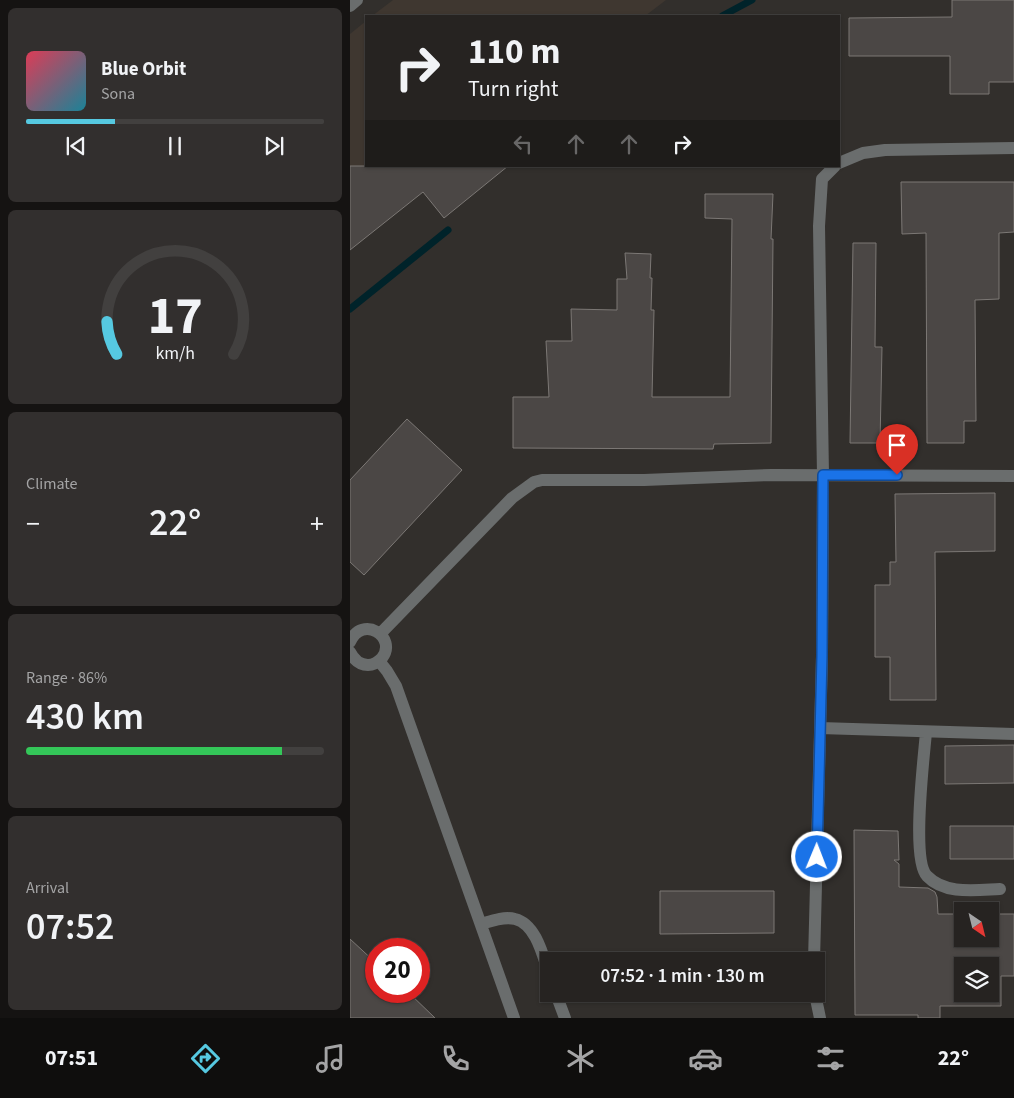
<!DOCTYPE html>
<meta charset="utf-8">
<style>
:root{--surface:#262321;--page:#322f2e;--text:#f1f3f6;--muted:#a4a4a5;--line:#42403f;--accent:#56c9e1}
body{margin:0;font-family:"Source Sans 3",sans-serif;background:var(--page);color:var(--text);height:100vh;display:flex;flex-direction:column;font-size:19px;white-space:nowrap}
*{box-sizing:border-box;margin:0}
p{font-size:16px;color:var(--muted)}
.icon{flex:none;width:28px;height:28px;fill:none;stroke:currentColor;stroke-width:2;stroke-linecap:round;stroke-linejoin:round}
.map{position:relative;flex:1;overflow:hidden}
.details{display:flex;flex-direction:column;gap:8px;padding:8px;background:#151312;width:350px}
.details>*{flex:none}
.banner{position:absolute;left:15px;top:15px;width:475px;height:152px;border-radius:0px;box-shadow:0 1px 4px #0004,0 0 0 1px var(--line);background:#262321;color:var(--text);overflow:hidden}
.needle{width:32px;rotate:145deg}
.controls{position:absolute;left:604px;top:902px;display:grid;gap:10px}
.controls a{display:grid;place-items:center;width:45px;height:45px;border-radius:0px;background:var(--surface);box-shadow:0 1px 4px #0004,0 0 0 1px var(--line);font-size:25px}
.speed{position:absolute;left:15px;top:938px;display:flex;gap:10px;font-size:25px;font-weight:700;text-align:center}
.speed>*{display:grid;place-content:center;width:65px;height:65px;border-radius:50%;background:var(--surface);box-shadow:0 1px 4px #0004,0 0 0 1px var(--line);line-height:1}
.speed .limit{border:8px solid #d22;background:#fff;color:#111}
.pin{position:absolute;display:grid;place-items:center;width:42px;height:42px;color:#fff;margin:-51px -21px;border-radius:50% 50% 50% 0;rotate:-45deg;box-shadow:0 0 5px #0007}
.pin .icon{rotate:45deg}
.me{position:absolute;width:55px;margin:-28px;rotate:1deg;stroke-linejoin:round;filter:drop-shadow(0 0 4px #0008)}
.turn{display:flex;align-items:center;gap:18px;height:105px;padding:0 20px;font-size:22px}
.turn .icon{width:65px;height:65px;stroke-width:2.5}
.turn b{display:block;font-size:35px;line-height:42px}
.lanes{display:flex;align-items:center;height:48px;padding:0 20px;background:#0003;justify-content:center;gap:25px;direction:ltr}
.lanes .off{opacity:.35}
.big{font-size:38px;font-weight:600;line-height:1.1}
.details .widget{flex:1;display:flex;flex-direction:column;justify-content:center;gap:8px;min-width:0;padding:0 18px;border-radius:8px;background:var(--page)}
.details .dial{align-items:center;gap:0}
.dial svg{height:130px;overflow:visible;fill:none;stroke:var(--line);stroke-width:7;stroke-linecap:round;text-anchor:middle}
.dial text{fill:var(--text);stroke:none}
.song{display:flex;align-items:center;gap:15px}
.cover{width:60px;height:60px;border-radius:8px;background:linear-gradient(135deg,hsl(350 70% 55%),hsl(190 70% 35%))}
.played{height:5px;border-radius:2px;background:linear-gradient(90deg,var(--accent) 30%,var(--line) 30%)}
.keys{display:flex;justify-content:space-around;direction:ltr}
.heat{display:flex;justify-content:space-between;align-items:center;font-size:28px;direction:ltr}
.charge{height:8px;border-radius:4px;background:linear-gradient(90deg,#34c759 86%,var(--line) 0)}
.trip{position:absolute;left:190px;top:952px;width:285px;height:50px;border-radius:0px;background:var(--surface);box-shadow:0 1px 4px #0004,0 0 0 1px var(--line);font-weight:600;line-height:50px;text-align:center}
.menu{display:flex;height:80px;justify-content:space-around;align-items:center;background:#0f0e0d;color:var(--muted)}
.menu .icon{width:35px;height:35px}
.menu .active{color:var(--accent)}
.menu b{font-size:22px;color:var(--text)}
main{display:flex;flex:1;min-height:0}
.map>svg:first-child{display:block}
.built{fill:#3f3730}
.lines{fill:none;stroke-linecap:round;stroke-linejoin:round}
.stream{stroke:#00232a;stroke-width:7}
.building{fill:#4b4745;stroke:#7c7875;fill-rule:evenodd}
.minor{stroke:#6a6d6d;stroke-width:12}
.route-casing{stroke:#114b97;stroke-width:12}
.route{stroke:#1a73e8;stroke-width:9}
</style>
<main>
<section class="details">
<div class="widget">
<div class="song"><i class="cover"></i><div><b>Blue Orbit</b><p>Sona</p></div></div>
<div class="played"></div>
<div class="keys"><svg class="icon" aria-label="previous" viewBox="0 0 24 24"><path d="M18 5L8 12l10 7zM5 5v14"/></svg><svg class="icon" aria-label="pause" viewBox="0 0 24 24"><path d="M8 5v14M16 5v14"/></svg><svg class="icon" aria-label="next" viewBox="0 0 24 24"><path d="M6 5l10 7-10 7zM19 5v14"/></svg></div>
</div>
<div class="widget dial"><svg viewBox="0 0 100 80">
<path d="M14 69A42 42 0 1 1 86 69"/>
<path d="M14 69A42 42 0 0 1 8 49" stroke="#56c9e1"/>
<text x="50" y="56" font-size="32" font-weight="700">17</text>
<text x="50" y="72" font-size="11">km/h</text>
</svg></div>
<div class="widget"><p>Climate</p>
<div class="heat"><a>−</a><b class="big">22°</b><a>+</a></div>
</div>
<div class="widget"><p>Range · 86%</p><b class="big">430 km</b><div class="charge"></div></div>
<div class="widget"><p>Arrival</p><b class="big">07:52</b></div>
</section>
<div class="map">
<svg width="664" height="1018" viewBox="0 0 664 1018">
<rect width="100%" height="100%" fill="#322f2c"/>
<!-- built -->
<path class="built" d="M43,0h273l-21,16h-273z
M16,21v145l-16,76v-208z"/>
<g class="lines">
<!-- stream -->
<path class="stream" d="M372,16l30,-16
M0,309l98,-79"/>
</g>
<!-- building -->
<path class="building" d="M602,0h62v82h-25v12h-39v-38h-101v-38l103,-1z
M0,166h158l-64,52 -21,-26 -73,58z
M551,182h113v50l-15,1v66l-24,1 1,121h-12v22h-37l-1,-210 -24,1z
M355,194h68l-2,45h2l-2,204 -57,1 -1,5 -200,-1v-51h36l-3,-56h26l-1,-32 46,1v-31h10l-2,-26 26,1 -1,24h2l-1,32h3l-2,87h78l2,-178 -27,-1z
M503,243h23l-1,104h7l-2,96h-30z
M57,419l55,51 -98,105 -14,-13v-82z
M645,493v58l-60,1 1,148h-46v-43h-15v-72h15v-23h6l-1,-68z
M664,745v38l-69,1v-38z
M600,826h64v33h-64z
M504,830l44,1 1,29h-5l5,4v23l29,1 7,4 2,5 1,17h24v25h28v-25h24v62h-13v30h-61v12h-22v-3h-63zM612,966h28v28h-28z
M310,891h114v42l-114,1z
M0,939l26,24v28h31l28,27h-85z"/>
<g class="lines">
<!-- minor -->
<path class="minor" d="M0,6l7,-6
M489,163l24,-10 22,-3 129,-2
M30,634l132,-136 22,-16 8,-2h102l127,-5 243,1
M0,642c12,-28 48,-5 32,16 -4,4 -9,7 -14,7 -9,0 -14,-5 -18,-13
M29,661l8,10 9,15 118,332
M470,728l194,6
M576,732c-2,25 -15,128 1,144 18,19 49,14 73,13
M131,924c10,-3 23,-8 34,-5 21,5 28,37 34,55
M464,961l8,-305 1,-181 -4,-249 3,-47 13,-13
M206,994l9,24
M465,994l5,24"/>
</g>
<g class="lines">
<!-- route casing -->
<g class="route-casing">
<path id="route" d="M467,857l5,-201 1,-181h74"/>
</g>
<!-- route -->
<use href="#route" class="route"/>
</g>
</svg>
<div class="controls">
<a><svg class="needle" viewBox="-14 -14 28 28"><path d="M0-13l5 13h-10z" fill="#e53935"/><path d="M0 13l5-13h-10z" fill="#a4a4a5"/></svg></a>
<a><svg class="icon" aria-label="layers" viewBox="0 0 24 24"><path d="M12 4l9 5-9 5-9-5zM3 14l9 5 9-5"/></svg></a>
</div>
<div class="speed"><div class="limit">20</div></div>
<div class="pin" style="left:547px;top:475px;background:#d93025"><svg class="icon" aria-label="arrive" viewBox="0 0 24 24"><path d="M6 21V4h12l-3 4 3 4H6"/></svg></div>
<svg class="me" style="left:467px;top:857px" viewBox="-20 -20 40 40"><circle r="17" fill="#1a73e8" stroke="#fff" stroke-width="3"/><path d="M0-11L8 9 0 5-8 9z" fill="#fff"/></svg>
<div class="trip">07:52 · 1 min · 130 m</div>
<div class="banner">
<div class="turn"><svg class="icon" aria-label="right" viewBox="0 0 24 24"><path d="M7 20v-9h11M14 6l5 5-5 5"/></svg><div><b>110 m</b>Turn right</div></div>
<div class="lanes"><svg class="icon off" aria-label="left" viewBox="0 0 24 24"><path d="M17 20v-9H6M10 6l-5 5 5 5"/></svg><svg class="icon off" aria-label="ahead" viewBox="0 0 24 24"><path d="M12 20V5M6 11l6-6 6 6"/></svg><svg class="icon off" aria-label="ahead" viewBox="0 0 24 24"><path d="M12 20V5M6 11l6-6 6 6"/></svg><svg class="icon" aria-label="right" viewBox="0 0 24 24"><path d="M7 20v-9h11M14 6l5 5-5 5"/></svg></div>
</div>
</div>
</main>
<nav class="menu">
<b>07:51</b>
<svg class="icon active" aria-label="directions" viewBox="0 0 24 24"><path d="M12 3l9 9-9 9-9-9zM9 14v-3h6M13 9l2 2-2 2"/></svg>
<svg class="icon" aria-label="music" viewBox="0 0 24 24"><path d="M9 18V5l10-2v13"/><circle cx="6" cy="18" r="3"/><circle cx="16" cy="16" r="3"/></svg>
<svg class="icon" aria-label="phone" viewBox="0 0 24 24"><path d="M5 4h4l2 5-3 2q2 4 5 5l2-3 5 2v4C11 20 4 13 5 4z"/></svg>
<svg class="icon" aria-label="climate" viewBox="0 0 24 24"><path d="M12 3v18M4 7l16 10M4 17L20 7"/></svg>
<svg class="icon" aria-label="car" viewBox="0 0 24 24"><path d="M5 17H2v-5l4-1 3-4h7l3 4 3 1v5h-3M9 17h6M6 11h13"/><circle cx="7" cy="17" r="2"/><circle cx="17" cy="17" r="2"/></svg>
<svg class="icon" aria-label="filters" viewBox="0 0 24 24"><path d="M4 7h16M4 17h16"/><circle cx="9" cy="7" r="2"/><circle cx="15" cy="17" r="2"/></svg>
<b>22°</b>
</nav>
